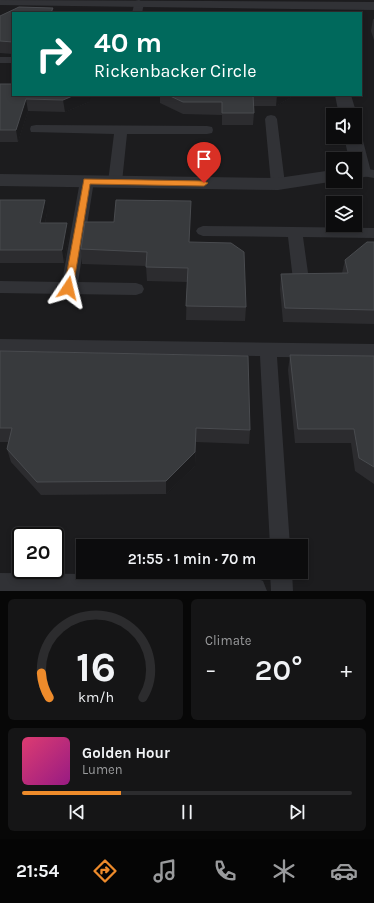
<!DOCTYPE html>
<meta charset="utf-8">
<style>
:root{--surface:#0c0c0d;--page:#151516;--text:#f1f3f6;--muted:#9a9b9d;--line:#2c2c2e;--accent:#ee8b2b}
body{margin:0;font-family:Karla,sans-serif;background:var(--page);color:var(--text);height:100vh;display:flex;flex-direction:column;font-size:15px;white-space:nowrap}
*{box-sizing:border-box;margin:0}
p{font-size:13px;color:var(--muted)}
.icon{flex:none;width:22px;height:22px;fill:none;stroke:currentColor;stroke-width:2;stroke-linecap:round;stroke-linejoin:round}
.map{position:relative;height:591px;overflow:hidden}
.drawer{display:flex;flex-direction:column;gap:8px;padding:8px;background:#070707;flex:1}
.drawer>*{flex:none}
.guide{position:absolute;left:12px;top:12px;width:350px;height:84px;border-radius:0px;box-shadow:0 2px 6px #0003,0 0 0 1px var(--line);background:#00695c;color:#fff;overflow:hidden}
.buttons{position:absolute;left:326px;top:108px;display:grid;gap:8px}
.buttons a{display:grid;place-items:center;width:36px;height:36px;border-radius:0px;background:var(--surface);box-shadow:0 2px 6px #0003,0 0 0 1px var(--line);font-size:20px}
.speed{position:absolute;left:12px;top:527px;display:flex;gap:8px;font-size:20px;font-weight:700;text-align:center}
.speed>*{display:grid;place-content:center;width:52px;height:52px;border-radius:50%;background:var(--surface);box-shadow:0 2px 6px #0003,0 0 0 1px var(--line);line-height:1}
.speed .limit{border:2px solid #111;border-radius:6px;background:#fff;color:#111}
.pin{position:absolute;display:grid;place-items:center;width:34px;height:34px;color:#fff;margin:-41px -17px;border-radius:50% 50% 50% 0;rotate:-45deg;box-shadow:0 0 4px #0007}
.pin .icon{rotate:45deg}
.me{position:absolute;width:44px;margin:-22px;rotate:10deg;stroke-linejoin:round;filter:drop-shadow(0 0 3px #0008)}
.turn{display:flex;align-items:center;gap:14px;height:84px;padding:0 16px;font-size:18px}
.turn .icon{width:52px;height:52px;stroke-width:2.5}
.turn b{display:block;font-size:28px;line-height:34px}
.big{font-size:30px;font-weight:600;line-height:1.1}
.drawer .widget{flex:1;display:flex;flex-direction:column;justify-content:center;gap:6px;min-width:0;padding:0 14px;border-radius:6px;background:var(--page)}
.drawer .dial{align-items:center;gap:0}
.dial svg{height:104px;overflow:visible;fill:none;stroke:var(--line);stroke-width:7;stroke-linecap:round;text-anchor:middle}
.dial text{fill:var(--text);stroke:none}
.song{display:flex;align-items:center;gap:12px}
.cover{width:48px;height:48px;border-radius:6px;background:linear-gradient(135deg,hsl(340 70% 55%),hsl(310 70% 35%))}
.played{height:4px;border-radius:2px;background:linear-gradient(90deg,var(--accent) 30%,var(--line) 30%)}
.keys{display:flex;justify-content:space-around;direction:ltr}
.heat{display:flex;justify-content:space-between;align-items:center;font-size:22px;direction:ltr}
.drawer .tiles{flex:1;display:grid;gap:8px;grid-template-columns:1fr 1fr}
.widget:last-child{grid-column:span 2}
.trip{position:absolute;left:76px;top:539px;width:232px;height:40px;border-radius:0px;background:var(--surface);box-shadow:0 2px 6px #0003,0 0 0 1px var(--line);font-weight:600;line-height:40px;text-align:center}
.menu{display:flex;height:64px;justify-content:space-around;align-items:center;background:#050505;color:var(--muted)}
.menu .icon{width:28px;height:28px}
.menu .active{color:var(--accent)}
.menu b{font-size:18px;color:var(--text)}
.map>svg:first-child{display:block}
.built{fill:#1c1c1e;fill-rule:evenodd}
.lines{fill:none;stroke-linecap:round;stroke-linejoin:round}
.service{fill:#313236;fill-rule:evenodd}
.minor{fill:#313236;fill-rule:evenodd}
.wall{fill:#2c2c2f}
.shaded-wall{fill:#1b1b1d}
.building{fill:#383a3d;stroke:#494b4f}
.route{fill:#ee8b2b;stroke:#9b5a1c}
</style>
<div class="map">
<svg width="374" height="591" viewBox="0 0 374 591">
<rect width="100%" height="100%" fill="#101011"/>
<!-- built -->
<path class="built" d="M0,0h374v591h-374zM13,13h348v82h-348zM333,115h22v22h-22zM333,159h22v22h-22zM333,203h22v22h-22zM21,536h34v34h-34zM83,546h218v26h-218z"/>
<g class="lines">
<!-- service -->
<path class="service" d="M139,0l5,3 -2,10h-10l3,-12z
M0,57h13v6h-13z
M271,115l4,1 2,3 8,65 -2,3 -5,1 -5,-1 -2,-3 -6,-65 2,-3z
M36,125l171,1 5,1 1,3 -1,3 -5,1h-80l-5,48 -2,3 -5,1 -5,-1 -2,-3 6,-48 -83,-2 -1,-3 1,-3z
M362,168l12,2v8l-17,-3 -2,-3 2,-3z
M87,177l5,1 2,3 -16,101 58,1 6,2 2,4 -2,4 -6,2 -136,-2v-12l62,1 18,-101 2,-3z
M203,226l171,2v10l-71,-1 6,43 -2,4 -6,2 -6,-2 -2,-4 -5,-43 -85,-1 -5,-2 -2,-3 2,-3z
M0,339l374,5v14l-97,-1 13,189h-20l-10,-190 -260,-5z
M270,572h22l1,19h-22z"/>
<!-- minor -->
<path class="minor" d="M0,0l374,2v8l-374,-5z
M335,95h16l6,20 -2,2v-2h-16z
M355,132l4,1 3,4 9,35 -2,4 -14,3v-20h-6l-5,-22h11z
M333,170v11h3l-58,9 -278,-4v-12l278,4z
M0,573l252,3 11,5 4,10h-267z"/>
</g>
<!-- wall -->
<path class="wall" d="M19,7l34,1v4l30,1h-70v41l-13,-1v-37z
M373,19h1v21l-3,-9z
M0,84l89,18 -24,10 -37,-1 -10,31h-18z
M160,95h135l-19,11h-23l1,7 -1,12h-31v-10l-39,-1 -23,-11z
M0,200l47,13 -2,10 24,13 -5,27h-64z
M190,215l-1,27 57,65 -1,14 -59,-1 1,-38 -40,-1 -1,-15 -64,-2 -1,-15 33,-27z
M374,242v82l-91,-2 -3,-33 1,-15 61,-1 3,-13z
M0,351l250,79 -1,14 -53,-2 -1,24 -29,28 -125,1 -30,-33 -4,-13 1,-7h-8z
M290,355l84,1v128l-19,-13 -4,-28h-56l-7,-73z"/>
<!-- shaded-wall -->
<path class="shaded-wall" d="M75,95h16l-2,7 -24,10 -2,-12z
M277,95h18l-19,11z
M26,99l2,12 -10,31 -2,-12z
M45,200l2,13 -5,23 -2,-13z
M67,223l2,13 -5,27 -2,-13z
M196,428l-1,38 -29,28v-13z"/>
<!-- building -->
<path class="building" d="M19,7l34,1 -2,4 32,1h-70v29l-13,-1v-25z
M0,84h13v11h62l-12,5 -37,-1 -10,31h-16z
M168,95h85l1,18h-32v-11h-39z
M0,200h45l-5,23h27l-5,27h-62z
M116,200l75,1 -2,41 42,1 13,9 2,55 -60,-1 2,-38 -42,-1 1,-15 -66,-3 4,-27h29z
M367,242h7v68l-89,-2 -4,-34 67,-1 -3,-13z
M0,351l248,5 2,74 -54,-2 -1,24 -29,29 -129,1 -30,-33 5,-21h-12z
M290,355l84,1v111l-15,-9 -5,-29h-56z"/>
<!-- route -->
<path class="route" d="M84,179l120,2 4,2 -4,3 -114,-2 -17,104 -5,3 -4,-3z"/>
</svg>
<div class="buttons">
<a><svg class="icon" aria-label="sound" viewBox="0 0 24 24"><path d="M4 9h4l5-4v14l-5-4H4zM17 9q2 3 0 6"/></svg></a>
<a><svg class="icon" aria-label="search" viewBox="0 0 24 24"><circle cx="10" cy="10" r="6"/><path d="M15 15l6 6"/></svg></a>
<a><svg class="icon" aria-label="layers" viewBox="0 0 24 24"><path d="M12 4l9 5-9 5-9-5zM3 14l9 5 9-5"/></svg></a>
</div>
<div class="speed"><div class="limit">20</div></div>
<div class="pin" style="left:204px;top:183px;background:#d93025"><svg class="icon" aria-label="arrive" viewBox="0 0 24 24"><path d="M6 21V4h12l-3 4 3 4H6"/></svg></div>
<svg class="me" style="left:68px;top:288px" viewBox="-20 -20 40 40"><path d="M0-17L14 15 0 8-14 15z" fill="#ee8b2b" stroke="#fff" stroke-width="4"/></svg>
<div class="trip">21:55 · 1 min · 70 m</div>
<div class="guide">
<div class="turn"><svg class="icon" aria-label="right" viewBox="0 0 24 24"><path d="M7 20v-9h11M14 6l5 5-5 5"/></svg><div><b>40 m</b>Rickenbacker Circle</div></div>
</div>
</div>
<section class="drawer">
<div class="tiles">
<div class="widget dial"><svg viewBox="0 0 100 80">
<path d="M14 69A42 42 0 1 1 86 69"/>
<path d="M14 69A42 42 0 0 1 8 50" stroke="#ee8b2b"/>
<text x="50" y="56" font-size="32" font-weight="700">16</text>
<text x="50" y="72" font-size="11">km/h</text>
</svg></div>
<div class="widget"><p>Climate</p>
<div class="heat"><a>−</a><b class="big">20°</b><a>+</a></div>
</div>
<div class="widget">
<div class="song"><i class="cover"></i><div><b>Golden Hour</b><p>Lumen</p></div></div>
<div class="played"></div>
<div class="keys"><svg class="icon" aria-label="previous" viewBox="0 0 24 24"><path d="M18 5L8 12l10 7zM5 5v14"/></svg><svg class="icon" aria-label="pause" viewBox="0 0 24 24"><path d="M8 5v14M16 5v14"/></svg><svg class="icon" aria-label="next" viewBox="0 0 24 24"><path d="M6 5l10 7-10 7zM19 5v14"/></svg></div>
</div>
</div>
</section>
<nav class="menu">
<b>21:54</b>
<svg class="icon active" aria-label="directions" viewBox="0 0 24 24"><path d="M12 3l9 9-9 9-9-9zM9 14v-3h6M13 9l2 2-2 2"/></svg>
<svg class="icon" aria-label="music" viewBox="0 0 24 24"><path d="M9 18V5l10-2v13"/><circle cx="6" cy="18" r="3"/><circle cx="16" cy="16" r="3"/></svg>
<svg class="icon" aria-label="phone" viewBox="0 0 24 24"><path d="M5 4h4l2 5-3 2q2 4 5 5l2-3 5 2v4C11 20 4 13 5 4z"/></svg>
<svg class="icon" aria-label="climate" viewBox="0 0 24 24"><path d="M12 3v18M4 7l16 10M4 17L20 7"/></svg>
<svg class="icon" aria-label="car" viewBox="0 0 24 24"><path d="M5 17H2v-5l4-1 3-4h7l3 4 3 1v5h-3M9 17h6M6 11h13"/><circle cx="7" cy="17" r="2"/><circle cx="17" cy="17" r="2"/></svg>
</nav>
